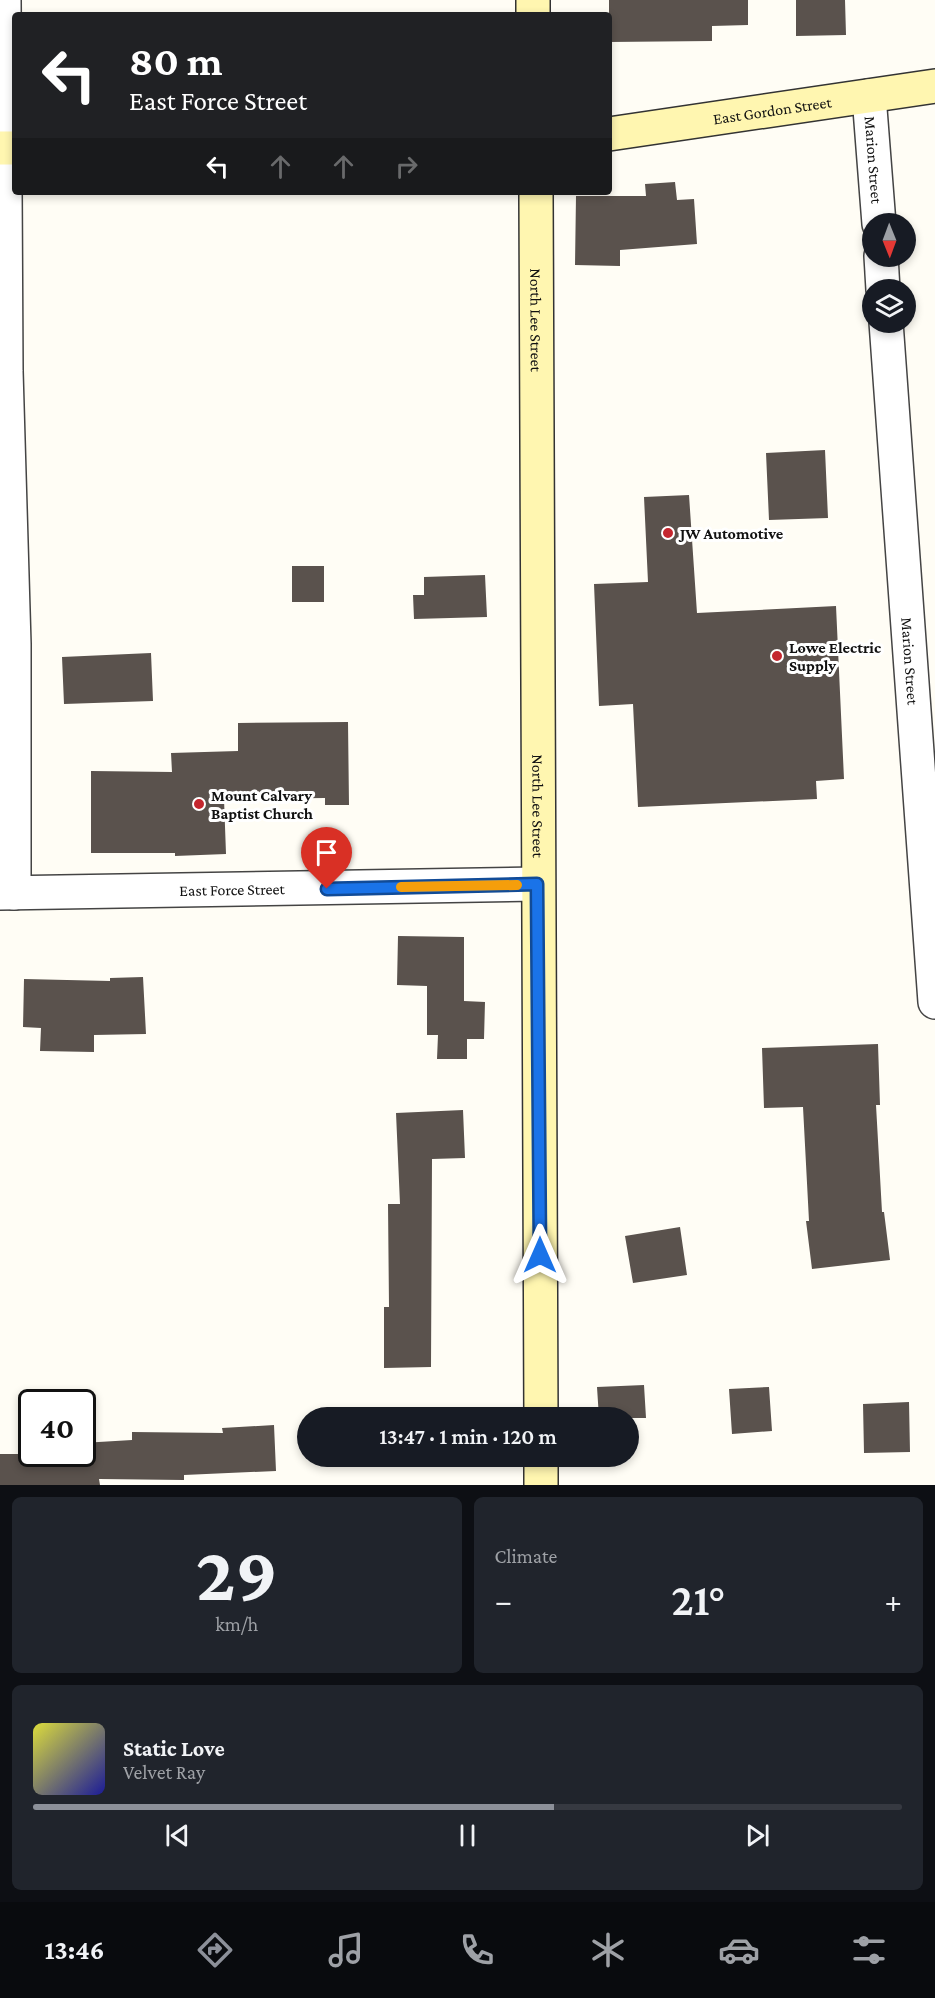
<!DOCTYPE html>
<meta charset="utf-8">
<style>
:root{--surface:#171b24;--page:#20242c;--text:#f1f3f6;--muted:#9ea1a6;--line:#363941;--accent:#8c9099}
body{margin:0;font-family:"Crimson Pro",serif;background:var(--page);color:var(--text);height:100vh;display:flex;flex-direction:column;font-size:22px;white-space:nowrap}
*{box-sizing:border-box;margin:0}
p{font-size:20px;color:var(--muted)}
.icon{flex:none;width:33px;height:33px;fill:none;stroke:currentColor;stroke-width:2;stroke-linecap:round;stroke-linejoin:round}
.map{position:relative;height:1485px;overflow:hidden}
.details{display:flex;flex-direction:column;gap:12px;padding:12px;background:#0d0f14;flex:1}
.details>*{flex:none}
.hud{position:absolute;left:12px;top:12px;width:600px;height:183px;border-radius:6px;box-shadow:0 3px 9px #0003;background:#202124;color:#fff;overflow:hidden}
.needle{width:39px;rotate:179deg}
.fabs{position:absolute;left:862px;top:213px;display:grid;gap:12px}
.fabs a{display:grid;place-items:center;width:54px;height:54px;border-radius:50%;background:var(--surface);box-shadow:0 3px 9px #0003;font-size:30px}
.speed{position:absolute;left:18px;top:1389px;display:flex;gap:12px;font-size:30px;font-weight:700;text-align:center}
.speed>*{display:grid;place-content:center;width:78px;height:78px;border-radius:50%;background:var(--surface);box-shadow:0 3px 9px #0003;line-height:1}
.speed .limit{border:3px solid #111;border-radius:9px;background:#fff;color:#111}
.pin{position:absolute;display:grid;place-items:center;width:51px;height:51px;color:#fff;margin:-62px -26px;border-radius:50% 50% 50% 0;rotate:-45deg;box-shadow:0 0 6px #0007}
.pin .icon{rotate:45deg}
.me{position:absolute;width:66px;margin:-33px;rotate:0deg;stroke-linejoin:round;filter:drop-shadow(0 0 4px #0008)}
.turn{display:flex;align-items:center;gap:21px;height:126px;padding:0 18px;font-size:27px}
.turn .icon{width:78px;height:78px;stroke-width:2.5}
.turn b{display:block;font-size:42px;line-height:51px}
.lanes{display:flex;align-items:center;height:57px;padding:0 18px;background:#0003;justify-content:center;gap:30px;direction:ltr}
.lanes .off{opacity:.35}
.big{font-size:45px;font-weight:600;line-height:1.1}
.details .widget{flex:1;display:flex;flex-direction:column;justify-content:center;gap:9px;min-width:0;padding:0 21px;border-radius:9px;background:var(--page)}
.details .dial{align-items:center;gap:0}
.dial b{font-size:78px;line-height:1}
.song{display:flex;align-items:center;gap:18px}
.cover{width:72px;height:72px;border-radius:9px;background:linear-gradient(135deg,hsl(60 70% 55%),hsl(240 70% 35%))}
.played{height:6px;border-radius:3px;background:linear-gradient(90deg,var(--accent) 60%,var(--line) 60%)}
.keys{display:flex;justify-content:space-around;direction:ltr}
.heat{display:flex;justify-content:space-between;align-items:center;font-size:33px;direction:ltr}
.details .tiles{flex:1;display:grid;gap:12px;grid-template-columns:1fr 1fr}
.widget:last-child{grid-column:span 2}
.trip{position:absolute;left:297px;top:1407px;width:342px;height:60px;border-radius:30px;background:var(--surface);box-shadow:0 3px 9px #0003;font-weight:600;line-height:60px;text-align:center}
.dock{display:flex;height:96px;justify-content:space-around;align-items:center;background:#090b0e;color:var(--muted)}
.dock .icon{width:42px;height:42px}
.dock .current{color:var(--accent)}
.dock b{font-size:27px;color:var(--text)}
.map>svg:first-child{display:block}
.building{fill:#5a524d}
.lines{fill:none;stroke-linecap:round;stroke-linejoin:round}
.street-casing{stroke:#444;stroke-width:36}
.secondary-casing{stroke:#333;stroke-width:36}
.street{stroke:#fff;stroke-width:33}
.secondary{stroke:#fff6b0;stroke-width:33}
.route-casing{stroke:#114b97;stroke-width:15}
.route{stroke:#1a73e8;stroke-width:10}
.slow{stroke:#f59e0b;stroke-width:10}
.poi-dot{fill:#c4262e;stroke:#fff;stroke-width:2}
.labels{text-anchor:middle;stroke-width:6;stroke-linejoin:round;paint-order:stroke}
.street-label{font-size:16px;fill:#111;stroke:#fff}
.poi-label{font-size:16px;font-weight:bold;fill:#111;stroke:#fff;text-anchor:start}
</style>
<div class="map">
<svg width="935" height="1485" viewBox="0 0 935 1485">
<rect width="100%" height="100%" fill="#fffdf5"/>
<!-- building -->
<path class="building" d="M609,0h139v25l-36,1v15l-103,1z
M796,0h49l1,35 -50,1z
M675,182l2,18 17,-1 3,45 -77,6v16l-45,-1 1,-69h70l-1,-12z
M825,450l3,68 -59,2 -3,-67z
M689,495l8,118 139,-7 8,173 -28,2 1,18 -179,8 -5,-103 -34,2 -5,-122 54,-2 -4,-85z
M292,566h32v36h-32z
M485,575l2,42 -73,2 -1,-24h11v-18z
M151,653l2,48 -89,3 -2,-47z
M348,722l1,83h-24v-7l-101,1 2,55 -51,2v-3h-84v-82l81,1 -1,-19 67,-2v-28z
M398,936l66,1v64l21,1 -1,37h-17v20h-30l1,-24h-11v-49l-30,-1z
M143,977l3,57 -52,1v17l-54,-1 1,-23 -18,-1 1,-48 86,2v-3z
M878,1044l2,61h-4l6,107h2l6,48 -78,9 -6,-48h3l-6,-114 -39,1 -2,-60z
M463,1110l2,48 -33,1 -1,208 -47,1v-61h5l-1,-103h12l-4,-91z
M680,1227l7,48 -54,8 -8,-47z
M644,1385l2,33h-47l-2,-31z
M769,1387l3,44 -40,3 -3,-45z
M909,1402l1,50 -46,1 -1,-49z
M274,1425l2,46 -92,4v5l-85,-1 1,6h-100v-31h82v-11l50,-3v-8l91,1 -1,-5z"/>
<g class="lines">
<!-- street casing -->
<g class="street-casing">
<g id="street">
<path d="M4,0l2,371 8,273v249"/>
<path id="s1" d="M869,96l10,128"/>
<path d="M881,256l2,34"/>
<path id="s2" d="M886,322l49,680"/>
<path id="s3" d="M0,893l537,-9"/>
</g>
</g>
<!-- secondary casing -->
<g class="secondary-casing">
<g id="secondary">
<path d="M533,15v-15"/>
<path id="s4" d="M609,134l326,-48"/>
<path d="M0,148h15"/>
<path id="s5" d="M536,192l5,1226"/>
<path d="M541,1456v29"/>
</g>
</g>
<!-- street -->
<use href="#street" class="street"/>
<!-- secondary -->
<use href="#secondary" class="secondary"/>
</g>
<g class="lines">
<!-- route casing -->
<g class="route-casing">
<path id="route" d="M327,889l210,-5 3,371"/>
</g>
<!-- route -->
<use href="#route" class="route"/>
<!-- slow -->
<path class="slow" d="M401,887l116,-2"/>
</g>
<!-- markers -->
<g class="poi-dot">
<circle cx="668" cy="533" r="6"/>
<circle cx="777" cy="656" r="6"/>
<circle cx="199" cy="804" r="6"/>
</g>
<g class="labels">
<!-- street labels -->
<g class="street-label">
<text dy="6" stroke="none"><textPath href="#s4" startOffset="165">East Gordon Street</textPath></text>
<text dy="6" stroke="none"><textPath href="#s1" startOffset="64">Marion Street</textPath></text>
<text dy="6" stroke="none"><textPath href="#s5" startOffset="128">North Lee Street</textPath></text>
<text dy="6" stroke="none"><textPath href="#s2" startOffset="340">Marion Street</textPath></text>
<text dy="6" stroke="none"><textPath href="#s5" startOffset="614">North Lee Street</textPath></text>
<text dy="6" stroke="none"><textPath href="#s3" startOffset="232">East Force Street</textPath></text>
</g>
<!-- poi labels -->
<g class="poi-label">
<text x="680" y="539">JW Automotive</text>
<text x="789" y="653">Lowe Electric<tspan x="789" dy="18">Supply</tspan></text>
<text x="211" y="801">Mount Calvary<tspan x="211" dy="18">Baptist Church</tspan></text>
</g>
</g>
</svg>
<div class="fabs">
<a><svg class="needle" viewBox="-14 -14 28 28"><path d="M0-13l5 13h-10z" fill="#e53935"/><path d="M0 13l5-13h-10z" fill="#9ea1a6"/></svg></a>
<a><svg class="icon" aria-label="layers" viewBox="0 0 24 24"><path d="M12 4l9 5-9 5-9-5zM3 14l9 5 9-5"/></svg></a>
</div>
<div class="speed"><div class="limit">40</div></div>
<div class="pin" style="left:327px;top:889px;background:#d93025"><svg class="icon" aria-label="arrive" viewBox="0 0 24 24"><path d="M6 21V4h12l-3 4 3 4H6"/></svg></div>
<svg class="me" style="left:540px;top:1255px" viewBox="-20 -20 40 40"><path d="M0-17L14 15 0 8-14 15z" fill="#1a73e8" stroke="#fff" stroke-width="4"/></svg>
<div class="trip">13:47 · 1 min · 120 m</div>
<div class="hud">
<div class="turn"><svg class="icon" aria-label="left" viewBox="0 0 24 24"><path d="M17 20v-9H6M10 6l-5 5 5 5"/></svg><div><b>80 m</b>East Force Street</div></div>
<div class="lanes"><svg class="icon" aria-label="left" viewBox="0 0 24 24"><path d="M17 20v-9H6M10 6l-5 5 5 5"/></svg><svg class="icon off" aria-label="ahead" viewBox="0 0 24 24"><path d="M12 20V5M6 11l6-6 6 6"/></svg><svg class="icon off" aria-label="ahead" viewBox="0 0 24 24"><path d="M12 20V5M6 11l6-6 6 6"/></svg><svg class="icon off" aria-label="right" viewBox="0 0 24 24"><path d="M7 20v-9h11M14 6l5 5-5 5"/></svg></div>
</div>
</div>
<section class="details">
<div class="tiles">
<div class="widget dial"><b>29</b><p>km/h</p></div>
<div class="widget"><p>Climate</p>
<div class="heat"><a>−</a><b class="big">21°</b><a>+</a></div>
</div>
<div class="widget">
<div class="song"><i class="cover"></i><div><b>Static Love</b><p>Velvet Ray</p></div></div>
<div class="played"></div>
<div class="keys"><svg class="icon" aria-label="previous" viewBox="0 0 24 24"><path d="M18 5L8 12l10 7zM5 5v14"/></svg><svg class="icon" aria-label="pause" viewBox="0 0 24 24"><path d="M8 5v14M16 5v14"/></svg><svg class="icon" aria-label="next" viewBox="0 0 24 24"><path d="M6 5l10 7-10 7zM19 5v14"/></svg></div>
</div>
</div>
</section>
<nav class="dock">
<b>13:46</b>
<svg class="icon current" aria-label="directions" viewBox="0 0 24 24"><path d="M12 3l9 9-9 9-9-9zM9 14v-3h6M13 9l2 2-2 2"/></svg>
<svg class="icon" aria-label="music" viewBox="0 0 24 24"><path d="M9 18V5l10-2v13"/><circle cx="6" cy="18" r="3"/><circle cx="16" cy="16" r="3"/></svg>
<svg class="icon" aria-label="phone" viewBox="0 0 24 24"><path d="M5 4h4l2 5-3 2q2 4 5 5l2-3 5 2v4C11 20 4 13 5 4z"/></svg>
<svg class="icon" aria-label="climate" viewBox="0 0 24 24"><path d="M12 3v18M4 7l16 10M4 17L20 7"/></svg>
<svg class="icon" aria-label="car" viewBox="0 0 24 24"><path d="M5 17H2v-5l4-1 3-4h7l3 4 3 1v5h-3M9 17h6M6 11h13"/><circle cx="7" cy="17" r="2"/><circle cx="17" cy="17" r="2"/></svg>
<svg class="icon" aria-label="filters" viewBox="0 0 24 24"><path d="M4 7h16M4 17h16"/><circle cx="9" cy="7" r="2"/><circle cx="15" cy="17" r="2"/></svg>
</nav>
